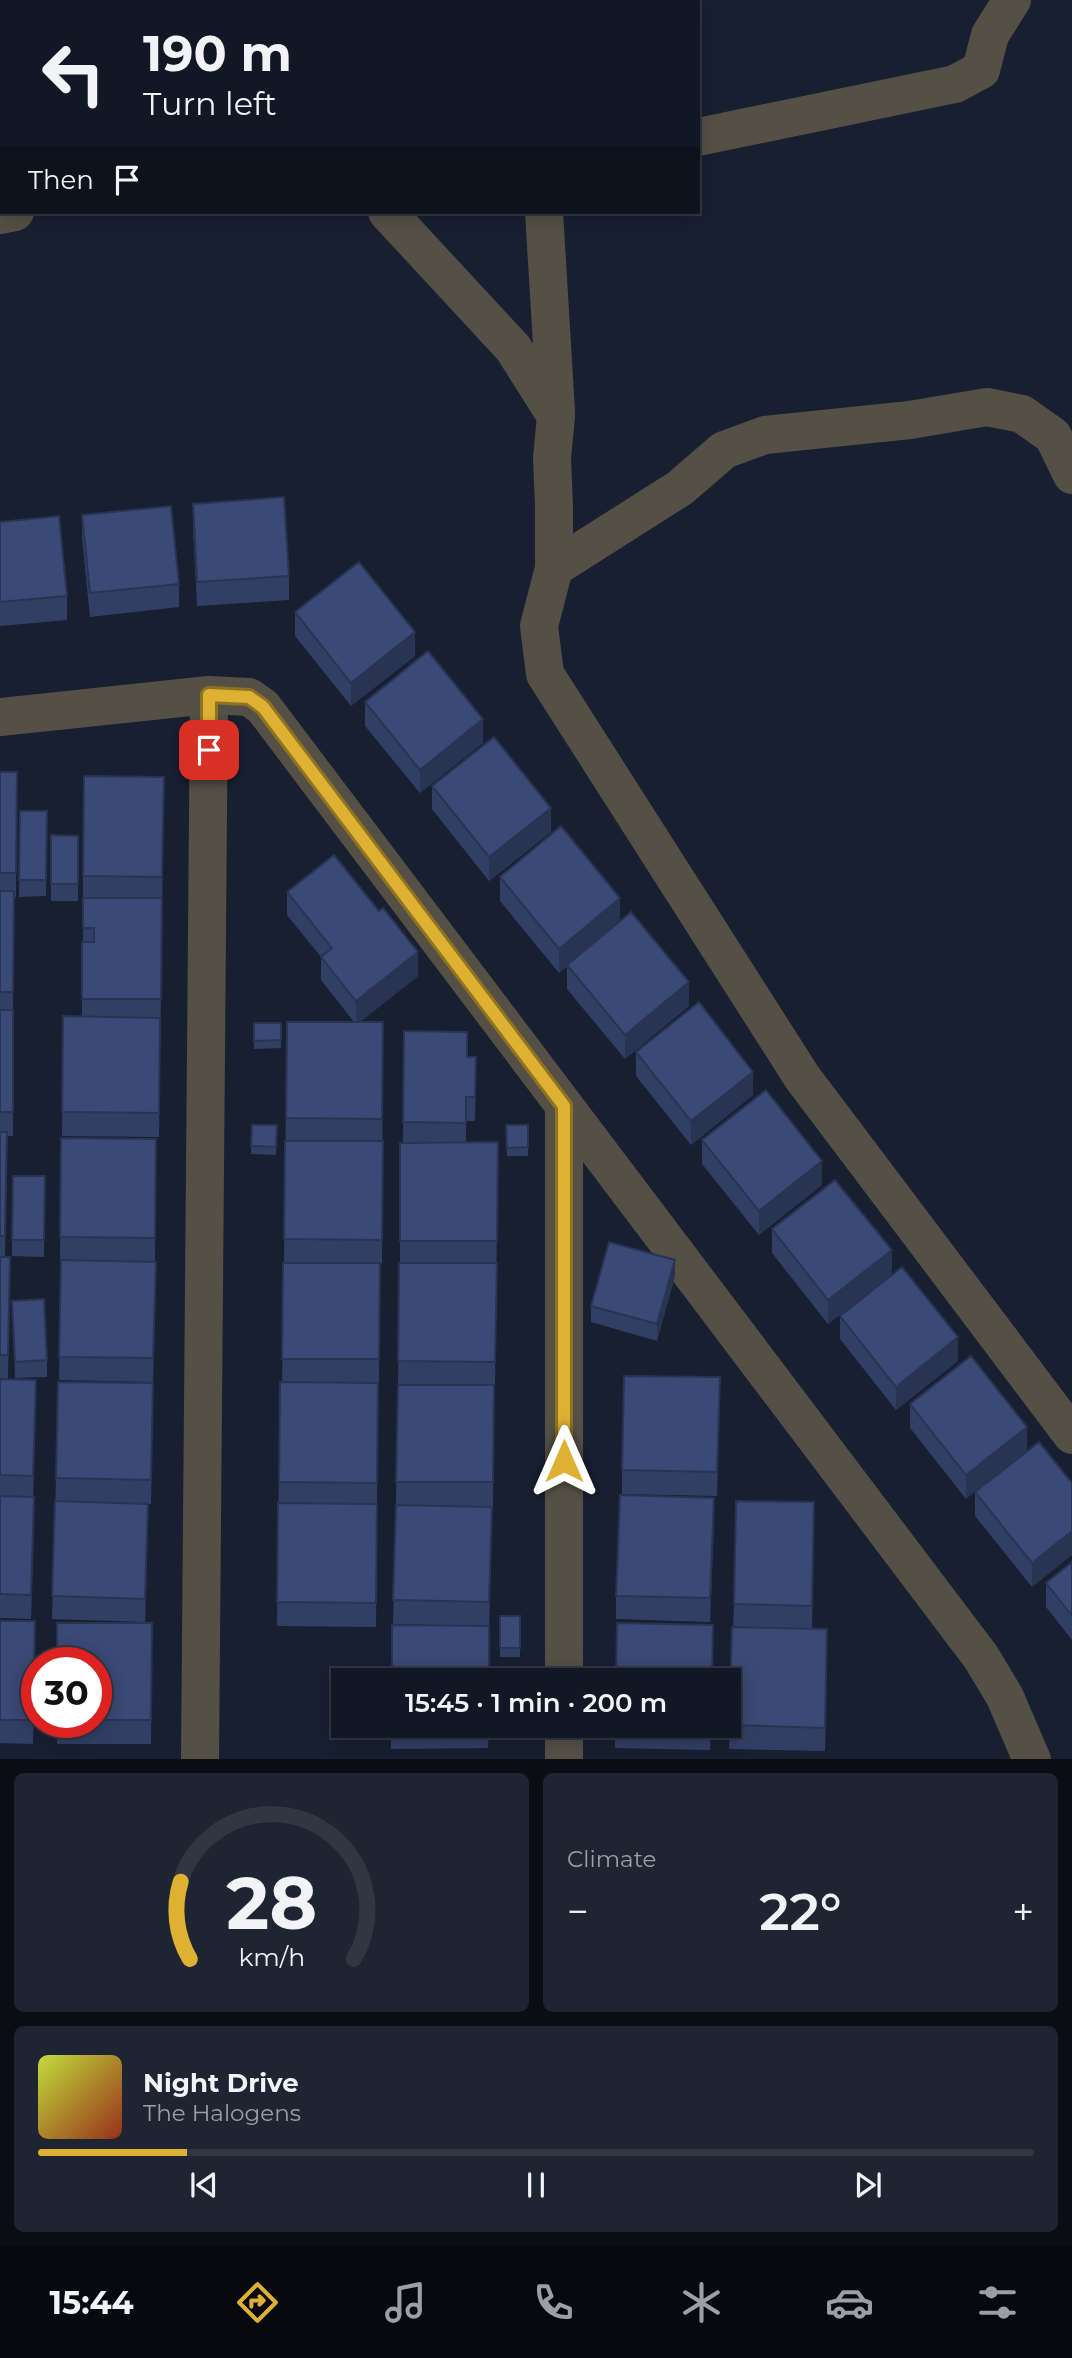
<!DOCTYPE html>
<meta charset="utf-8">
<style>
:root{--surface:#121725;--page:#1f2432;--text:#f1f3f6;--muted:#9c9fa7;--line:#313642;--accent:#deb133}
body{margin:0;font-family:Montserrat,sans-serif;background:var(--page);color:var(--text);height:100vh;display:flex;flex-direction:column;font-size:26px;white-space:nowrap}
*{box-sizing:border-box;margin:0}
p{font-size:23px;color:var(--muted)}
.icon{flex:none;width:38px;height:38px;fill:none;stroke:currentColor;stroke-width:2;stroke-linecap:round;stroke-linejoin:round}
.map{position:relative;height:1759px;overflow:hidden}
.details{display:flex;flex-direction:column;gap:14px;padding:14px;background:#0a0d14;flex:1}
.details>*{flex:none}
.guide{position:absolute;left:0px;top:0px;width:700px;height:214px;box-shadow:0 4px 18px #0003,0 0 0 2px var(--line);background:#121725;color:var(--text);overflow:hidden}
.speed{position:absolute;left:21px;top:1647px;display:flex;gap:14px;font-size:35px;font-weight:700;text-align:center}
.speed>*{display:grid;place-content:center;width:91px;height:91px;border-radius:50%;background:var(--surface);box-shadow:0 4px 18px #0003,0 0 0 2px var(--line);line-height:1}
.speed .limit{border:10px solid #d22;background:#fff;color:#111}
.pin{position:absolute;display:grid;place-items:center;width:60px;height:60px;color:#fff;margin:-30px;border-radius:14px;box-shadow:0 4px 10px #0006}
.me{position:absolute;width:77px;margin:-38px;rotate:0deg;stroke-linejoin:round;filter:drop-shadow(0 0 5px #0008)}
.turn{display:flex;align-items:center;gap:24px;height:147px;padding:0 28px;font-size:32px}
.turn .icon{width:91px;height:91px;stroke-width:2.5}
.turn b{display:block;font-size:49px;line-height:60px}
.then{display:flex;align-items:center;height:66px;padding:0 28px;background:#0003;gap:14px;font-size:26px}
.big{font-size:52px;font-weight:600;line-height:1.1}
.details .tile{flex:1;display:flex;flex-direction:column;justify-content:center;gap:10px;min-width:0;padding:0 24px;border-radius:10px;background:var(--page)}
.details .dial{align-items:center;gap:0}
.dial svg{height:182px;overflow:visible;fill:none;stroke:var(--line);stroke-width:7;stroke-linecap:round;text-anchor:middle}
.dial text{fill:var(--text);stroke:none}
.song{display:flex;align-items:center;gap:21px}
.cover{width:84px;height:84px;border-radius:10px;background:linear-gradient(135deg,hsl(70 70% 55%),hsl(10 70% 35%))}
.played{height:7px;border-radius:4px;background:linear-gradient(90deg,var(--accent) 15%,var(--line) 15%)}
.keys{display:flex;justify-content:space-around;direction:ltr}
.heat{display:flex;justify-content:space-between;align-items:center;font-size:38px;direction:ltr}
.details .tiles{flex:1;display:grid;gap:14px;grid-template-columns:1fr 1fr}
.tile:last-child{grid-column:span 2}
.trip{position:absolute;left:331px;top:1668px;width:410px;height:70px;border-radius:0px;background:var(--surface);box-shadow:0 4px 18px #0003,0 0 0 2px var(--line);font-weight:600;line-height:70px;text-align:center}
.menu{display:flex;height:112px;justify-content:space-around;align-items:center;background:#07090f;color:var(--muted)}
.menu .icon{width:49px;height:49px}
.menu .on{color:var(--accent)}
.menu b{font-size:32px;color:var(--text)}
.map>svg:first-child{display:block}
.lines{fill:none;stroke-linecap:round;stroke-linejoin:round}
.minor{stroke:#545046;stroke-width:38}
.wall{fill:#323f65}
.shaded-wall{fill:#293352}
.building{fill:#3a4975;stroke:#293352;stroke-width:2}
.route-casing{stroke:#907321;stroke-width:18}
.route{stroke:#deb133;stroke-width:12}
</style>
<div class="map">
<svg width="1072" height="1760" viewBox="0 0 1072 1760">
<rect width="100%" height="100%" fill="#181f31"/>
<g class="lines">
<!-- minor -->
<path class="minor" d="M209,0l1,2
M435,0l2,2
M698,137l257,-53 26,-14 9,-35 22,-35
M387,212l126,136 43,68 -4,42 2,48v62l-15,58 6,48 257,403 270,358
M544,212l12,199
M0,215l15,-3
M554,568l126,-80 44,-38 41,-15 145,-15 77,-13 35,7 31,22 19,39
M0,717l209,-22 40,2 14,10 718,950 24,40 27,63
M564,1106v574
M564,1726v34
M200,1760l9,-1065"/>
</g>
<!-- wall -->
<path class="wall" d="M193,504l96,72v24l-92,6 -4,-78z
M82,515l97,69v23l-89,10 -8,-79z
M0,522l67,74v24l-67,6z
M295,612l120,44 -64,50 -56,-70z
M365,702l118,41 -63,50 -55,-67z
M0,772h17l-1,125h-2l-1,113v126h-6l-2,121h5l-2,122 -8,-1z
M164,777l-5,360 -97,-1 1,-120 19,1v-75h1v-66z
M432,786l119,46 -62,49 -57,-72z
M20,811h27l-1,85 -27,1z
M51,835l27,1v65h-27z
M500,877l120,44 69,85 -64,53 -58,-70v-23l-8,7 -59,-72z
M287,892l131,84 -58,46h23l-1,241h-2l-1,120h-66h65l-2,244 -99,-1 3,-244h2l2,-119 3,-241h67l-33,-42v-23l-34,-42z
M254,1023h27v25l-27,1z
M404,1031l63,26 9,24 -1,40h-9v21h32l-3,243h-1l-1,121h-56l55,25 -3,95 -96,-2 3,-119 4,-242v-120h3z
M636,1052l117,43 -62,50 -55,-69z
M252,1125h25l-1,30 -25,-1z
M506,1125h22v31h-21z
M61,1138l95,1 -1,123 1,24 -3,96 -94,-2 2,-119h-1z
M702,1140l120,45 -63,50 -57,-71z
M13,1176h32l-1,81 -32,-1z
M772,1229l120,45 -64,50 -56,-71z
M675,1276l-18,65 -66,-19v-16z
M12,1301l35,59v17l-32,1z
M840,1316l118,45 -62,49 -56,-71z
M971,1356l-5,143 -56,-71v-24z
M0,1379l36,25 -3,93 1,24 -3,98 -31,-1z
M153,1383l-2,121 -13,-1 10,25 -3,94 -93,-3 4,-141z
M720,1401l-3,95 -95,-2v-24z
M1072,1483l-40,104 -57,-71v-24z
M714,1522l-4,100 -94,-3v-23z
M814,1526l-2,103 15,24 -2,98 -96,-2 5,-145z
M1072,1562v78l-26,-33v-24z
M500,1616h20v41h-20z
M0,1621l35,24 -2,99 -33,-1z
M152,1623l-1,121h-94v-22h39v-60z
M391,1726h98l-1,22 -97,1z
M615,1726h96l-1,24 -95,-2z"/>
<!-- shaded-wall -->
<path class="shaded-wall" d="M415,632v24l-64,50v-23z
M483,719v24l-63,50v-23z
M551,808v24l-62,49v-24z
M620,898v24l-61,51v-24z
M418,952v24l-62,49v-24z
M689,982v24l-64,53v-24z
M753,1072v23l-62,50v-24z
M822,1161v24l-63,50v-24z
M892,1250v24l-64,50v-24z
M675,1260v16l-18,65v-17z
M156,1262v24l-3,96v-24z
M958,1337v24l-62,49v-23z
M36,1380v24l-3,96v-24z
M1027,1427v24l-61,48v-24z
M34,1497v24l-3,98v-24z
M714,1498v24l-4,100v-24z
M148,1504v24l-3,94v-23z
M492,1507v24l-3,95v-24z
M1072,1531v24l-40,32v-24z
M35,1621v24l-2,99v-24z"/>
<!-- building -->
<path class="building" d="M284,497l5,79 -92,6 -4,-78z
M171,506l8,78 -89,9 -8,-78z
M59,516l8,80 -67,6v-80z
M359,562l56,70 -64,51 -56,-71z
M428,651l55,68 -63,51 -55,-68z
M494,737l57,71 -62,49 -57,-71z
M0,772h17l-1,101h-16z
M84,776l80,1 -2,100 -79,-1z
M20,811h27l-1,69h-27z
M561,826l59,72 -61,51 -59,-72z
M51,835l27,1v48h-27z
M334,855l45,56 4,-3 35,44 -62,49 -35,-44 11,-9 -45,-56z
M0,891h14l-1,101h-13z
M83,898h79l-1,101h-79v-57h12v-14h-11z
M631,912l58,70 -64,53 -58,-70z
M699,1002l54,70 -62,49 -55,-69z
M0,1010h13v102h-13z
M63,1016l97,2 -1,95 -97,-1z
M287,1022h96l-1,97 -96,-1z
M254,1023h27v17l-27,1z
M404,1031l63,1v25h9l-1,40h-9v26l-63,-1z
M766,1090l56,71 -63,50 -57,-71z
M252,1125h25l-1,22 -25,-1z
M506,1125h22v22l-21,1z
M0,1132h7l-2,104h-5z
M61,1138l95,1 -1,99 -95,-1z
M285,1141h98l-1,99 -98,-1z
M498,1142l-1,99h-97v-98z
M13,1176h32l-1,64h-32z
M835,1180l57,70 -64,50 -56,-71z
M609,1242l66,18 -18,64 -66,-18z
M0,1257h10l-2,98h-8z
M61,1260l95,2 -3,96 -94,-1z
M283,1263h97l-1,96h-97z
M399,1263h98l-2,99 -97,-1z
M902,1267l56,70 -62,50 -56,-71z
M44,1299l3,61 -32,2 -3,-61z
M971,1356l56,71 -61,48 -56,-71z
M624,1376l96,1 -3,95 -95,-2z
M0,1379l36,1 -3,96 -33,-1z
M58,1382l95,1 -2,97 -95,-2z
M280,1382l98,1 -1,100 -98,-1z
M398,1385h96l-1,97h-97z
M1039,1442l33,41v48l-40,32 -57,-71z
M620,1495l94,3 -4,100 -94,-2z
M0,1496l34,1 -3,98 -31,-1z
M55,1501l93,3 -3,95 -93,-3z
M736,1501l78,1 -2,104 -78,-2z
M278,1503l99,1 -1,99 -99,-1z
M396,1505l96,2 -3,95 -96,-2z
M1072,1562v54l-26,-33z
M500,1616h20v32h-20z
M0,1621h35l-2,99h-33z
M57,1623h95l-1,97h-55v-58h-39z
M617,1623l96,2 -1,55h-96z
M392,1625l97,1v54h-97z
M732,1627l95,2 -2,99 -96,-3z"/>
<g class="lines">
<!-- route casing -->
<g class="route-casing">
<path id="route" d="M209,750v-55l40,2 14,10 301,399v355"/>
</g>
<!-- route -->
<use href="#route" class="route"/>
</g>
</svg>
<div class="speed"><div class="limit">30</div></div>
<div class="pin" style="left:209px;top:750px;background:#d93025"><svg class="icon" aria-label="arrive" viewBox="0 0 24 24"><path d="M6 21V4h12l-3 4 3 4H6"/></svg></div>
<svg class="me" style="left:564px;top:1461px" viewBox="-20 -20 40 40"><path d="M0-17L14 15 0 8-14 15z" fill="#deb133" stroke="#fff" stroke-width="4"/></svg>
<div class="trip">15:45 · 1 min · 200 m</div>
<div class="guide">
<div class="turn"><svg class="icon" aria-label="left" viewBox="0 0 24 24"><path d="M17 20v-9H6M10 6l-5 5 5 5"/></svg><div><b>190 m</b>Turn left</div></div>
<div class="then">Then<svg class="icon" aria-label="arrive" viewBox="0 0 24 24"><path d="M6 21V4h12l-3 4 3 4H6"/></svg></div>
</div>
</div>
<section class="details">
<div class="tiles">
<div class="tile dial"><svg viewBox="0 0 100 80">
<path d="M14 69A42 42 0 1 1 86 69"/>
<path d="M14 69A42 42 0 0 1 10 35" stroke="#deb133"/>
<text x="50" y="56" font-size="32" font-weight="700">28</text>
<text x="50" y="72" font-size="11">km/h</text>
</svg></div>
<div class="tile"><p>Climate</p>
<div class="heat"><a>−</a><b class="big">22°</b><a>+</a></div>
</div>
<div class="tile">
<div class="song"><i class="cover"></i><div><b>Night Drive</b><p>The Halogens</p></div></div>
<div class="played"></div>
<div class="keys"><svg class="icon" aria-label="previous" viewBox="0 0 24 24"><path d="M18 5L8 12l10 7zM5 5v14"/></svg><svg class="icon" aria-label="pause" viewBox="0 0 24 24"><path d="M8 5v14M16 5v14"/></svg><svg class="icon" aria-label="next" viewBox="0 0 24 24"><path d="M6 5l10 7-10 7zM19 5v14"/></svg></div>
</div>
</div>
</section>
<nav class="menu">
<b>15:44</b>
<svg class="icon on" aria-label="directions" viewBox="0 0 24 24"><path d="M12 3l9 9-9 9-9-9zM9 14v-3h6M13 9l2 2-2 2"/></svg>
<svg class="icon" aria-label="music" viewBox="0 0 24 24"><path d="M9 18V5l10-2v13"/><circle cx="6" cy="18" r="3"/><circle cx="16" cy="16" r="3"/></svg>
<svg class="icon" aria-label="phone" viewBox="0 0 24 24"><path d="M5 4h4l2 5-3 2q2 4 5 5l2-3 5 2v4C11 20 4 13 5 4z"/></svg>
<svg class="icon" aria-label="climate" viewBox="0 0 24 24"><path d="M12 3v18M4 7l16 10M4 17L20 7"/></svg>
<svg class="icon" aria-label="car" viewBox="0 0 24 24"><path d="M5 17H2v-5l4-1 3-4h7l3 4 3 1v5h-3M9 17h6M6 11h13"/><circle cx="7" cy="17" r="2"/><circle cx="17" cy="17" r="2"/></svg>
<svg class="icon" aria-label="filters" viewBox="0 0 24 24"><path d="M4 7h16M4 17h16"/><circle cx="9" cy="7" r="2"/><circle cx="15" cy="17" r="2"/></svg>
</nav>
